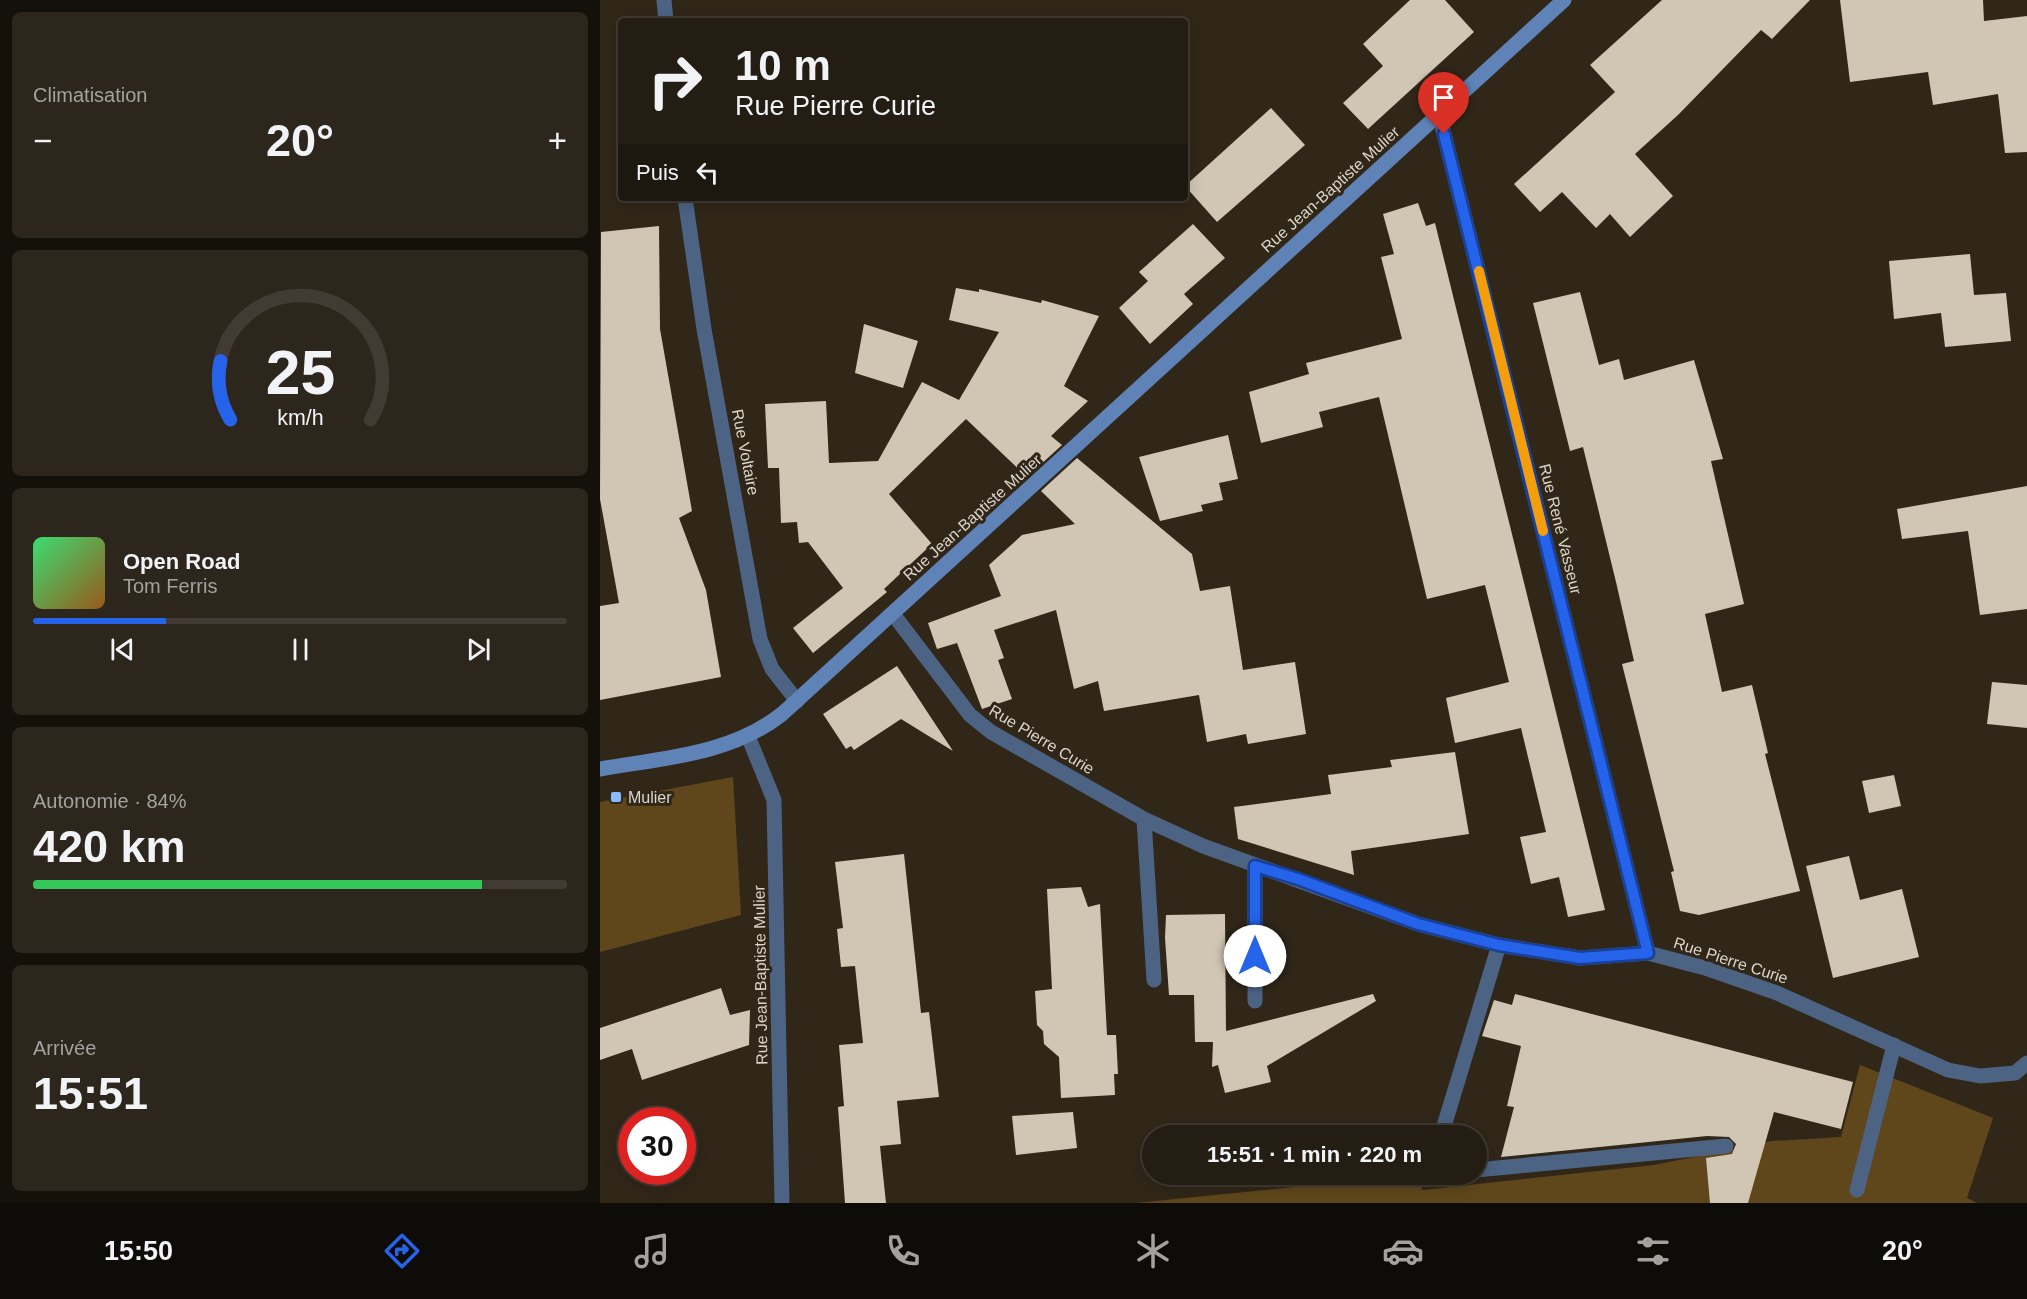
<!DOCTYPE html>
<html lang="fr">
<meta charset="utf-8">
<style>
:root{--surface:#241d13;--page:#2c261c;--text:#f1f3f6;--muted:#a3a2a0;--line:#413b33;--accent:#2563eb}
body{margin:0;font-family:Arial,sans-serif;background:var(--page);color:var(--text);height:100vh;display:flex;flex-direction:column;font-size:22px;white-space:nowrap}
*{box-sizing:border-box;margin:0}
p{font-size:20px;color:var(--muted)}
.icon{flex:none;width:33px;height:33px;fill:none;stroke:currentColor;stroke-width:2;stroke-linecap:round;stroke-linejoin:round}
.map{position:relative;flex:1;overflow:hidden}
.sheet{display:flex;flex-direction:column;gap:12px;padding:12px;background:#14100a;width:600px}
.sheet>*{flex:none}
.hud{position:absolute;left:18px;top:18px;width:570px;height:183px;border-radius:6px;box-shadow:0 3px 15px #0003,0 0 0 2px var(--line);background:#241d13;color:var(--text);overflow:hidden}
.speed{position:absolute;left:18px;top:1107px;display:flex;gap:12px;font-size:30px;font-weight:700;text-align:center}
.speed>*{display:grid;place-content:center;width:78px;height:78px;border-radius:50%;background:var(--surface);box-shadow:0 3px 15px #0003,0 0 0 2px var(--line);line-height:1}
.speed .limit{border:9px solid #d22;background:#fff;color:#111}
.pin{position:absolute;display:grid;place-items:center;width:51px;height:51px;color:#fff;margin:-62px -26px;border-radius:50% 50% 50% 0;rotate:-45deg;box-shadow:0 0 6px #0007}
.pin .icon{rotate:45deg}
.me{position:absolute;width:66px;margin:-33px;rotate:0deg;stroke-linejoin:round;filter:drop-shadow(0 0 4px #0008)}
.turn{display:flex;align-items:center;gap:21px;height:126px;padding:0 18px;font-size:27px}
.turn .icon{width:78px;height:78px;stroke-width:2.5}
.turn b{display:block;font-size:42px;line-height:51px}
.then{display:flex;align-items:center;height:57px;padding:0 18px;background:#0003;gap:12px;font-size:22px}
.big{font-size:45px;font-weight:700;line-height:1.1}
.sheet .widget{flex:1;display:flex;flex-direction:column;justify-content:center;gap:9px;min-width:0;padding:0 21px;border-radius:9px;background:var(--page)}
.sheet .dial{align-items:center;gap:0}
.dial svg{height:156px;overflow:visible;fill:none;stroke:var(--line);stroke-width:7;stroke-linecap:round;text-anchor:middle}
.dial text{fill:var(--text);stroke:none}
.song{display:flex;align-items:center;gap:18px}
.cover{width:72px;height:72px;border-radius:9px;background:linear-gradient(135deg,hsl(140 70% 55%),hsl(30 70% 35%))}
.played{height:6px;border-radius:3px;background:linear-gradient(90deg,var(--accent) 25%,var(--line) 25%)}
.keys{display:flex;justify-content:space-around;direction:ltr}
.heat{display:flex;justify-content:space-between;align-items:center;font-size:33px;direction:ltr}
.charge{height:9px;border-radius:4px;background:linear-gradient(90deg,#34c759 84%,var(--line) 0)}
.trip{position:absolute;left:542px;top:1125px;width:345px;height:60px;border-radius:30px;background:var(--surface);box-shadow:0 3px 15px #0003,0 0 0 2px var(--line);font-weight:700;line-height:60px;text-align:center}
.tabs{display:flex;height:96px;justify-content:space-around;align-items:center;background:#0e0c08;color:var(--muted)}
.tabs .icon{width:42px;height:42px}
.tabs .selected{color:var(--accent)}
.tabs b{font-size:27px;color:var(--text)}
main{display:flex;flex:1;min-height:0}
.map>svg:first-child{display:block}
.green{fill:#60471b}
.building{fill:#d1c6b4}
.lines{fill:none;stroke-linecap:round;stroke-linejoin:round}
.lane{stroke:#4c6384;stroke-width:15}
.street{stroke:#4c6384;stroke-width:15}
.secondary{stroke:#5f83b7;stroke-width:15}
.route-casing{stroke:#184099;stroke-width:15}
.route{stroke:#2563eb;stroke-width:10}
.slow{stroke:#f59e0b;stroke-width:10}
.poi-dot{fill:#8bbafc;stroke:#302719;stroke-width:2}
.labels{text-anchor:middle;stroke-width:6;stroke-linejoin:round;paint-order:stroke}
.street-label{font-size:16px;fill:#dbd5cc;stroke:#302719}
.poi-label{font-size:16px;fill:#dbd5cc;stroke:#302719;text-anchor:start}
</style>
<main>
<section class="sheet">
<div class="widget"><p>Climatisation</p>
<div class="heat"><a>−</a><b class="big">20°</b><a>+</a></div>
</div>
<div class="widget dial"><svg viewBox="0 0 100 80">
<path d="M14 69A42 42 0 1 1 86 69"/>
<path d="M14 69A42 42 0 0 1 9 39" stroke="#2563eb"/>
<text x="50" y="56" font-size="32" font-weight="700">25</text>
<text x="50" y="72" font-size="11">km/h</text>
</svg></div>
<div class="widget">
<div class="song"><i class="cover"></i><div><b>Open Road</b><p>Tom Ferris</p></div></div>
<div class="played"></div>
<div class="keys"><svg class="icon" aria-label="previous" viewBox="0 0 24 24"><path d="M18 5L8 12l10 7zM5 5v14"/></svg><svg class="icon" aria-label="pause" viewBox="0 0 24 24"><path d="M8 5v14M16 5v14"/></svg><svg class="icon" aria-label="next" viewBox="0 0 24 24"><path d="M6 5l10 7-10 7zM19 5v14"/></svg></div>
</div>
<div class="widget"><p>Autonomie · 84%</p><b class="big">420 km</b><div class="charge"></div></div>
<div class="widget"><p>Arrivée</p><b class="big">15:51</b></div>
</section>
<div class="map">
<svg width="1427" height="1203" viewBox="0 0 1427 1203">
<rect width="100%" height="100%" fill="#302719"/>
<!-- green -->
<path class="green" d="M133,777l8,138 -141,37v-150z
M1260,1065l133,53 -26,80 10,5h-841l277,-28 10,15 231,-25 118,-24 69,-4z"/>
<!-- building -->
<path class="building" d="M810,0h35l29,32 -106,97 -25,-26 40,-37 -20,-22z
M1062,0h148l-38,39 -11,-9 -83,85 -43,39 38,42 -43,41 -20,-23 -14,14 -34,-36 -22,20 -26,-28 101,-92 -25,-27z
M1240,0h143l1,21 43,-5v136l-22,1 -7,-59 -65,11 -5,-33 -78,10z
M671,108l34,37 -88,77 -32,-36z
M818,203l8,23 9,-3 170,687 -37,7 -9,-40 -28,7 -11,-47 26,-5 -25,-104 -66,15 -9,-45 63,-16 -24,-97 -58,14 -48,-202 -60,15 4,15 -62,16 -12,-51 60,-18 -3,-11 96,-24 -21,-82 13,-3 -11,-40z
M593,224l32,34 -41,36 9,10 -43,40 -31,-36 29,-27 -9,-9z
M59,226l1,103 32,182 -13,7 27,72 15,87 -121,23v-94l19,-3 -19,-104 1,-267z
M1370,254l4,41 32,-2 5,48 -66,6 -4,-34 -47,6 -5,-58z
M356,288l23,4v-3l62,14 1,-3 57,16 -35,70 24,15 -37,35 11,9 -35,32 -61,-58 -77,75 43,50 -48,45 3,3 -74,61 -20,-25 50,-40 -35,-46 -9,1 -2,-21 -16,1 -2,-55h-11l-3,-64 61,-3 3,62 49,-2 44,-79 37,18 40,-68 -50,-12z
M980,292l19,73 20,-6 5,21 70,-20 29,99 -12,2 33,143 -39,10 17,78 30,-7 16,68 -3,1 35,137 -101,24 -19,-4 -9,-39 3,-1 -52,-207 12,-3 -18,-79 -33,-135 -13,4 -37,-148z
M264,324l54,17 -15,47 -48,-15z
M628,435l10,44 -19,4 4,17 -22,5 2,6 -43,10 -21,-64z
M477,458l115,96 8,37 30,-5 13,84 52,-8 11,72 -58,10 -2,-10 -39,8 -8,-47 -95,16 -6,-30 -24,8 -18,-79 -62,20 10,28 -6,2 14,39 -30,10 -25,-66 -20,6 -9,-26 73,-27 -12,-31 33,-30 53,-11 -34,-33z
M1427,486v123l-47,6 -12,-84 -66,8 -5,-30z
M297,666l56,85 -52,-32 -47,31 -3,-4 -5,3 -23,-35z
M1392,682l35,3v43l-40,-4z
M855,752l14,82 -118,17 3,24 -116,-36 -4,-32 97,-13 -3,-19 64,-8 -2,-7z
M1294,775l7,31 -32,7 -7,-32z
M304,854l17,159 8,-1 10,85 -42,4 4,43 -21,2 6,57h-41l-7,-96 6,-1 -5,-61 24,-2 -8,-77 -14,1 -4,-38 6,-1 -8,-66z
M1249,856l11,44 42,-11 17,68 -86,21 -27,-112z
M481,887l7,20 12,-3 7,131h9l2,39h-4l1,21 -54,3 -2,-41 -15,-13 -1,-13 -6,-6 -2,-34 17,-2 -5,-100z
M625,914l1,117 147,-37 3,7 -109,65 4,16 -46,11 -7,-28 -6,2 1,-25h-18l-1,-47h-25l-4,-57 1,-23z
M121,988l9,27 20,-5 -1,35 -107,35 -10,-31 -32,11v-32z
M915,994l338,88 -12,47 -67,-17 -26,91h-38l-4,-45 26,-4 4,-10 -7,-7 -22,-1 -206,21 13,-50 -7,-1 14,-60 -39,-10 12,-36 18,5z
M473,1112l4,36 -61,7 -4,-39z"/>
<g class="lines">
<!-- lane -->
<path class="lane" d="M841,1136l58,-191
M876,1170l250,-24
M1257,1190l37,-145"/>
<!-- street -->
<path class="street" d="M64,0l2,21
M839,114l209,839
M85,198l19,131 56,310 12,30 25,32
M293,614l77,101 21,17 153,87 59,27 215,78 81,21 81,13 68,-5 57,15 72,25 171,77 32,6 35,-3 12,-10
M148,736l26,64 8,403
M544,819l10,161
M655,866v135"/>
<!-- secondary -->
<path class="secondary" d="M0,769c63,-11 130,-14 182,-55l782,-714"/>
</g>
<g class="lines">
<!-- route casing -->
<g class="route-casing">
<path id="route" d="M655,956v-90l43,13 120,45 81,21 81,13 68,-5 -204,-819"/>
</g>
<!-- route -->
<use href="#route" class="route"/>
<!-- slow -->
<path class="slow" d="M879,271l64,260"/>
</g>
<!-- markers -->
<rect class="poi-dot" x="10" y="791" width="12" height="12" rx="3"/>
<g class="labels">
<!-- street labels -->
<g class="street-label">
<text transform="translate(730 189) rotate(-42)" y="6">Rue Jean-Baptiste Mulier</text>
<text transform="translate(146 452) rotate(79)" y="6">Rue Voltaire</text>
<text transform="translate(372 517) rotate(-42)" y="6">Rue Jean-Baptiste Mulier</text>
<text transform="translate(961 529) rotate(76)" y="6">Rue René Vasseur</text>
<text transform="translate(442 739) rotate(31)" y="6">Rue Pierre Curie</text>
<text transform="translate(1131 960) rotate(18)" y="6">Rue Pierre Curie</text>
<text transform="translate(160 975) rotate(-91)" y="6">Rue Jean-Baptiste Mulier</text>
</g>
<!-- poi labels -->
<g class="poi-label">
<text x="28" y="803">Mulier</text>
</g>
</g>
</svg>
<div class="speed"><div class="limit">30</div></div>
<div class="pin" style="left:844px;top:134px;background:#d93025"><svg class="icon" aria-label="arrive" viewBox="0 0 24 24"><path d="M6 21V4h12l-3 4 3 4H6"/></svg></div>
<svg class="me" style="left:655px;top:956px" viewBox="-20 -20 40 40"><circle r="19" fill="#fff"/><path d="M0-13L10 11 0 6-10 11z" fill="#2563eb"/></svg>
<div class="trip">15:51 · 1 min · 220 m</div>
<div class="hud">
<div class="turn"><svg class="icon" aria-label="right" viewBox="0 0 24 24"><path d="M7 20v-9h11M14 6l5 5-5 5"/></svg><div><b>10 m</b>Rue Pierre Curie</div></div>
<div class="then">Puis<svg class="icon" aria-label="left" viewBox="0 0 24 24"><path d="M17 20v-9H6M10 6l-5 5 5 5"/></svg></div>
</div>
</div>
</main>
<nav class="tabs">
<b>15:50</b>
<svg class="icon selected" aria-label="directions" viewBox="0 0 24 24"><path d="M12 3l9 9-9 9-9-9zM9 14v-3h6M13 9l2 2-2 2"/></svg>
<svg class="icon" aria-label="music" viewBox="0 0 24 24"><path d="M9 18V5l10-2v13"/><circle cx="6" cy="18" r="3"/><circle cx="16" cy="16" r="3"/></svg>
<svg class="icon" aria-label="phone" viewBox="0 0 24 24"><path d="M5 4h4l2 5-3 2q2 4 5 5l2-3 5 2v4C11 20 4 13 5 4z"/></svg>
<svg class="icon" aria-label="climate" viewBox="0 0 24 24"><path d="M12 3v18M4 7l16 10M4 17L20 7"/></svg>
<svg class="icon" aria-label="car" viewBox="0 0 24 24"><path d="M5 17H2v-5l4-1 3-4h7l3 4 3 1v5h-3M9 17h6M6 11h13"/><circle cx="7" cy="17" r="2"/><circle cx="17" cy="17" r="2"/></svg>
<svg class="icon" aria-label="filters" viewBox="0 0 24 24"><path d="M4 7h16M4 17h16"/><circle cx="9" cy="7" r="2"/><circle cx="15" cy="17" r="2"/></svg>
<b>20°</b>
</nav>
